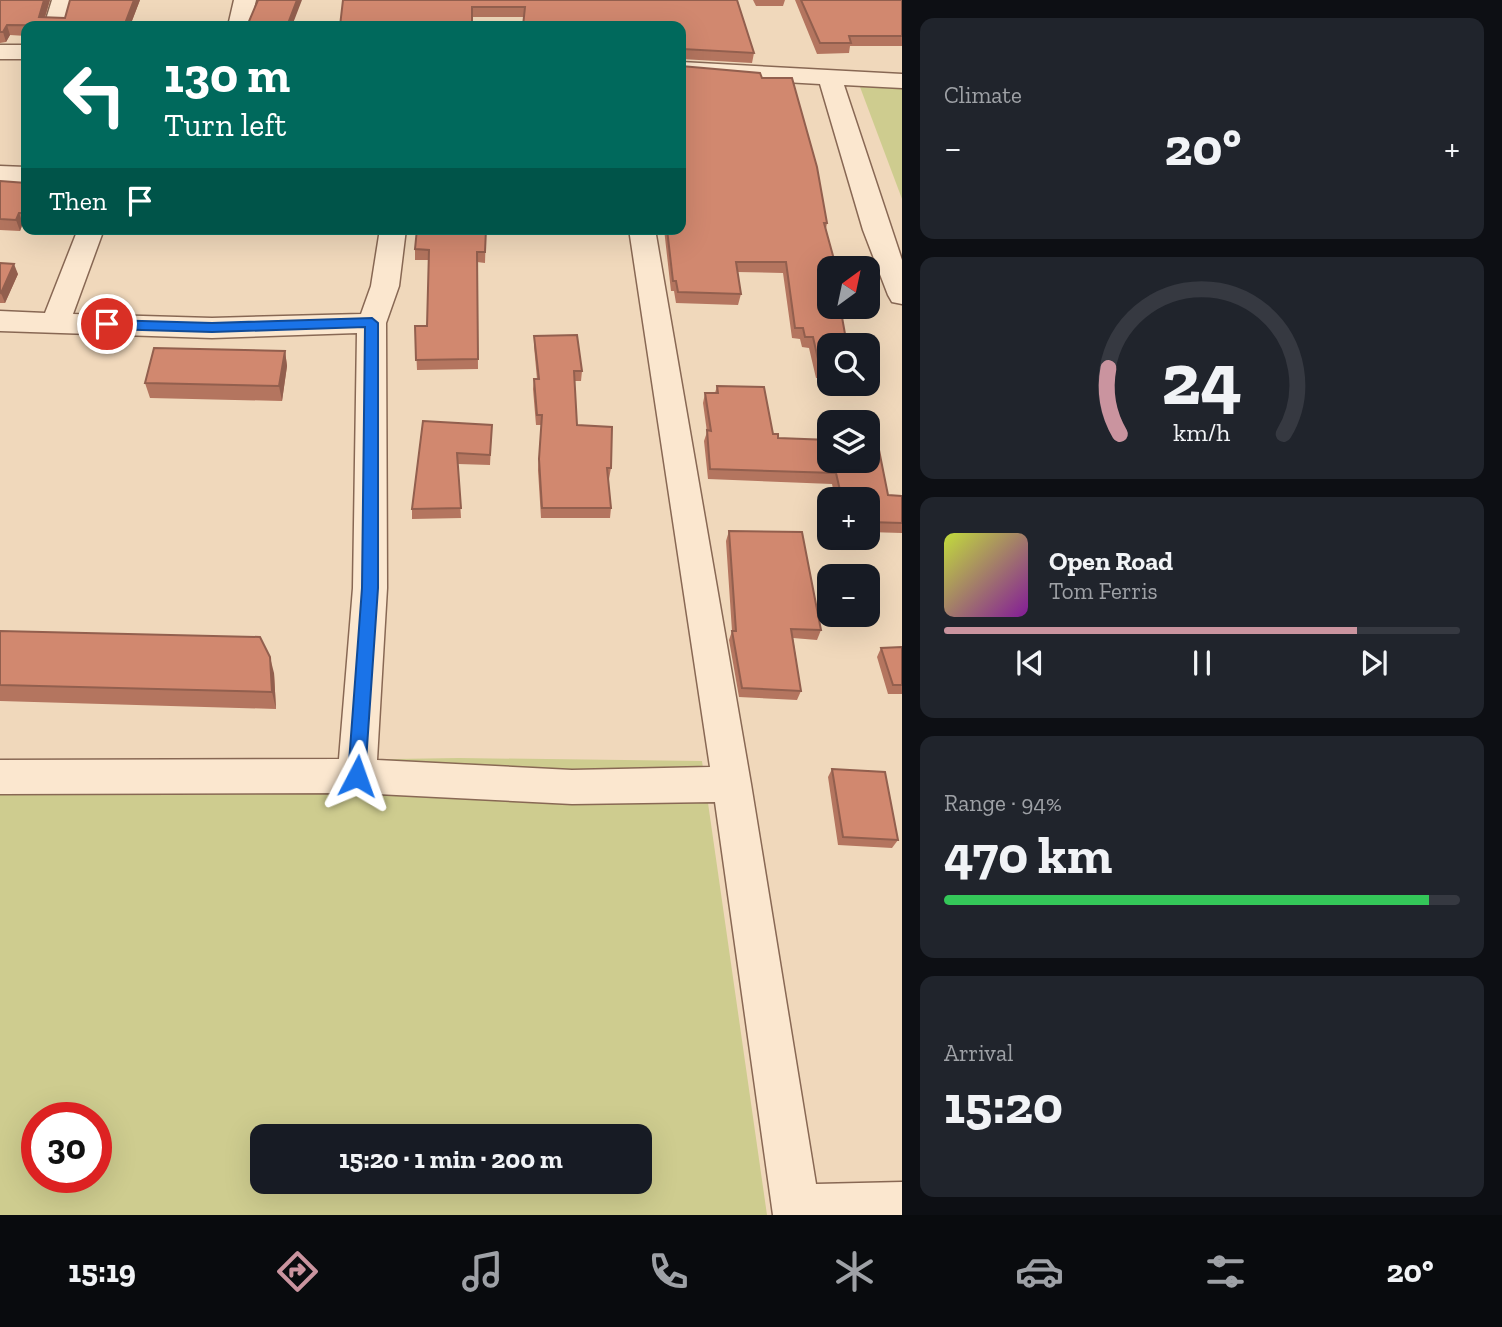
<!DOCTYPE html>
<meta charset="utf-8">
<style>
:root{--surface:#171b24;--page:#20242c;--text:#f1f3f6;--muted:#9ea1a6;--line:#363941;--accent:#ca949f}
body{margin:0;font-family:"Zilla Slab",serif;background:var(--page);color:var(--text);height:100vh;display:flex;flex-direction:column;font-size:26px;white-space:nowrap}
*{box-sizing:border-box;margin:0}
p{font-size:23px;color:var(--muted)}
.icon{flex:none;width:38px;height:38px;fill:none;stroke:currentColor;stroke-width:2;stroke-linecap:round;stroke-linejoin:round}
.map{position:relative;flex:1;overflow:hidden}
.side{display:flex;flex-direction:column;gap:18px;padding:18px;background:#0d0f14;width:600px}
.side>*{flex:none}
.guide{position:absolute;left:21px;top:21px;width:665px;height:214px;border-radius:14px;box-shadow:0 7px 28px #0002;background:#00695c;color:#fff;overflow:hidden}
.needle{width:46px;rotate:33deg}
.fabs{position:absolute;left:817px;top:256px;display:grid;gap:14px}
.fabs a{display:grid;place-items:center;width:63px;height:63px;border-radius:14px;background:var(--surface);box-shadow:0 7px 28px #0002;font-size:35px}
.speed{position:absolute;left:21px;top:1102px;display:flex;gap:14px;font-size:35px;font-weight:700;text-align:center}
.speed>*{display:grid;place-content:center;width:91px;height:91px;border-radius:50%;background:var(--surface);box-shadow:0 7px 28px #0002;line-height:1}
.speed .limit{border:10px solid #d22;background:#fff;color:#111}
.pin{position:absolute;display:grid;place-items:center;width:60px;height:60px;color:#fff;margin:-30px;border:4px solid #fff;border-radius:50%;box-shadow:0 2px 7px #0007}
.me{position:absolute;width:77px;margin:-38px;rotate:4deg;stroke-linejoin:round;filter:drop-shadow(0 0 5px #0008)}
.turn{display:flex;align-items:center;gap:24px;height:147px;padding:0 28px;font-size:32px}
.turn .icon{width:91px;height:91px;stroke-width:2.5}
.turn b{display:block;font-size:49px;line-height:60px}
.then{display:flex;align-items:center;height:66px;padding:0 28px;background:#0003;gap:14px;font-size:26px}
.big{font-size:52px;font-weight:700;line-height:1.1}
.side .card{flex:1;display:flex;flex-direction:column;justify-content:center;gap:10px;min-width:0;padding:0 24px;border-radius:14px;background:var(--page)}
.side .dial{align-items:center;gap:0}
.dial svg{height:182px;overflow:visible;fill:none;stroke:var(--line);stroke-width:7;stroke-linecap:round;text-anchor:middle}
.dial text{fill:var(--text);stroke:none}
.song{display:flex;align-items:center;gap:21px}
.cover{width:84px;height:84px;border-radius:10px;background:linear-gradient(135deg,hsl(70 70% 55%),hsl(290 70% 35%))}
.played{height:7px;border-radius:4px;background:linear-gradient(90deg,var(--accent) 80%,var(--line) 80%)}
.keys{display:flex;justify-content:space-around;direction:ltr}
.heat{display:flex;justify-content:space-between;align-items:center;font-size:38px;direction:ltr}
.charge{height:10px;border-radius:5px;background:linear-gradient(90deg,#34c759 94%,var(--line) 0)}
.trip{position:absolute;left:250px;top:1124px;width:402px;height:70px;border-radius:14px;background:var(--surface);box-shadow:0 7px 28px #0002;font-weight:700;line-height:70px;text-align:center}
.tabs{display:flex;height:112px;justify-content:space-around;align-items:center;background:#090b0e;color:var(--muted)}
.tabs .icon{width:49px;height:49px}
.tabs .active{color:var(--accent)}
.tabs b{font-size:32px;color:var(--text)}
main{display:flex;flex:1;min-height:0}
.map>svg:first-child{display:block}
.green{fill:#cecc8f;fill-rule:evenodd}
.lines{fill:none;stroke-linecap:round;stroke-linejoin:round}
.minor-casing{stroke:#886854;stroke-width:3}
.minor{fill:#fbe7cf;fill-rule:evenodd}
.wall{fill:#b4755f}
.shaded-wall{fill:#925f4e}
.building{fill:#d1886f;stroke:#925f4e;stroke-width:2}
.route{fill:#1a73e8;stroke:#114b97;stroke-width:2}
</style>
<main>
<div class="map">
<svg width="902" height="1215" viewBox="0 0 902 1215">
<rect width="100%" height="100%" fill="#f0d8bb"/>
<!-- green -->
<path class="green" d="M860,87l42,1v111z
M459,758l243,3 65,454h-767v-450zM37,1118h59v60h-59zM262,1136h378v45h-378z"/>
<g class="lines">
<!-- minor casing -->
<g class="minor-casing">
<path id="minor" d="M52,0h22l-8,26h-22z
M234,0h22l-6,26h-22z
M0,45h26v14h-26z
M681,62l221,12v14l-58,-3 58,175v44l-10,-2 -4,-7 -25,-65 -43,-146 -139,-8z
M0,166l26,1v16l-26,-1z
M78,229h26l-31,85 139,4 149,-4 10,-28 9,-57h26l-7,57 -13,37 1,265 -10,172 195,10 138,-3 -81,-538h26l96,555 65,400 86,-2v33h-129l-58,-413 -143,2 -215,-11 -357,1v-34l339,-1 14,-171 4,-255 -145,5 -212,-7v-20l45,2z"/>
</g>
<!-- minor -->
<use href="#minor" class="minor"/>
</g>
<!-- wall -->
<path class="wall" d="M0,0h50l-5,18h20l5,-18h70l-10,26h-104v10l-16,-1 -4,7 -6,1z
M343,0h394l17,53 -2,10 -71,-4v-33l-157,-9h-52z
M753,0h32l-2,6h-27z
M795,0h107v46h-52l-1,7 -32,1z
M762,78l65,145 -1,6 9,34 -1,5h-4v115h38v-36l10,31 -4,10h-45l-2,-10h-11l-7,-30 -7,-1 -2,-8 -8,-1 -9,-65 -46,-1 4,22 -3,11 -62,-2 -2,-12h-3l-7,-62h17z
M0,181l26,2v40h-3l-3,8 -20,-1z
M486,229l-1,34 -8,-1 1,107 -61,1 -2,-44h12l2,-66h-14v-11z
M0,263l18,11 -13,29h-5z
M534,336l48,35 -1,10h-7l3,44 34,43 -2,11 -1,-1 3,30 -1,10h-69l-3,-48 3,-45h-5l-3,-36 1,-10h3l-3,-33z
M285,351l2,15 -5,35 -132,-3 -5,-15z
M717,386l61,52 110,57 14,1v37l-34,-1v-33h-33l-3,-15 -124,-5 -4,-38 3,-9 -4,-29 2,-10h10z
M423,421l69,4 -2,40 -32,-1 3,54 -49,1v-10z
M729,531l92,99 -4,10 -24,-2 8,53 -4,9 -58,-3 -10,-57 3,-9 -6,-90z
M0,631l274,42 2,36 -276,-8z
M902,647v47h-14l-11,-37 4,-9z
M832,769l66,71 -6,8 -54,-3 -10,-68z"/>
<!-- shaded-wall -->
<path class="shaded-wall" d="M44,0h6l-8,26 -3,-9z
M134,0h6l-10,26h-6z
M297,0h5l-10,26h-5z
M7,25l3,10 -4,7 -3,-10z
M19,213l4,10 -3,8 -4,-11z
M14,264l4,10 -13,29 -4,-10z
M285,351l2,15 -5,35 -3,-15z
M270,657l4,16 2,36 -4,-17z"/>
<!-- building -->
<path class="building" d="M0,0h44l-5,17 26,1 5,-18h64l-10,26 -117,-1 -4,7h-3z
M258,0h39l-10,26h-40z
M343,0h394l17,53 -71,-4 -2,13v-36h-158l2,-19h-53v19h-132z
M801,0h101v36h-53l2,7h-31z
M681,66l79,7 2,5h30l25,89 10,56h-3l11,40h-3l1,5h-3v38h10l7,39h-17v23h-10l-7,-31h-8l-2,-9h-8l-9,-66h-50l5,32 -63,-2 -2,-11h-3l-6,-52h14z
M0,181l26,2v30h-7l-3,7 -16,-1z
M417,229h69l-1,23h-8l1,107 -62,1 -1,-34h12l2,-76 -14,-1z
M0,263l14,1 -13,29 -1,-1z
M577,335l5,36h-8l3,54 35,2 -1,41h-4l4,40h-69l-3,-49 3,-44h-5l-3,-36h5l-5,-43z
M868,347h1l9,31h-10z
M154,348l131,3 -6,35 -134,-3z
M717,386l47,1 9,47h5v4l52,2v20h38v-25h8l12,60 14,1v27l-34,-1v-23h-26l-6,-26 -126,-4 -3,-39 4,1 -6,-38h13z
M423,421l69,4 -2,30 -33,-2 4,55 -49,1z
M729,531l73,1 19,98 -30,-1 10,62 -59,-3 -10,-57h4z
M0,631l260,6 10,20 2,35 -272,-7z
M902,647v38h-9l-12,-37z
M832,769l53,3 13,68 -55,-3z"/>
<!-- route -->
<path class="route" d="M372,318l6,5v265l-13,188 -8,8 -9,-8 14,-188 3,-261 -153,5 -105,-3 -6,-5 6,-4 105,3z"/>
</svg>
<div class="fabs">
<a><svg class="needle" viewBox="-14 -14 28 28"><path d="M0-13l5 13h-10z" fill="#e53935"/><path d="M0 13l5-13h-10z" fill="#9ea1a6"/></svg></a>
<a><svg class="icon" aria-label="search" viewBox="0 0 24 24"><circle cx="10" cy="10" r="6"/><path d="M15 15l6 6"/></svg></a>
<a><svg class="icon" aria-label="layers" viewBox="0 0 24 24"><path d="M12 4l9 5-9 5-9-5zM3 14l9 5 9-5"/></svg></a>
<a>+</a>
<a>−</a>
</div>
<div class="speed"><div class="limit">30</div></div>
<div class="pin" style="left:107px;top:324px;background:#d93025"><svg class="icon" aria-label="arrive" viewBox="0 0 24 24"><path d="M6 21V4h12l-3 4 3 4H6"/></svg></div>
<svg class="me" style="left:357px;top:776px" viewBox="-20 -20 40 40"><path d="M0-17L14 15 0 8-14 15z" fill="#1a73e8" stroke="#fff" stroke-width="4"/></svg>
<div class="trip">15:20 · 1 min · 200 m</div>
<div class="guide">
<div class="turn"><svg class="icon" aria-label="left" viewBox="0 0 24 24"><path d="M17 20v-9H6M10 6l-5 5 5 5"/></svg><div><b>130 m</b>Turn left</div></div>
<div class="then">Then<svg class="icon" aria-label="arrive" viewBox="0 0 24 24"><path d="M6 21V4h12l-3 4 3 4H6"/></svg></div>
</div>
</div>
<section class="side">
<div class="card"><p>Climate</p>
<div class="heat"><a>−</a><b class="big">20°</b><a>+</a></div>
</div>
<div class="card dial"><svg viewBox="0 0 100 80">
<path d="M14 69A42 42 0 1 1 86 69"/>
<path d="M14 69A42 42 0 0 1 9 40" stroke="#ca949f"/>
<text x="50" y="56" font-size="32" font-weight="700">24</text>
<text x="50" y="72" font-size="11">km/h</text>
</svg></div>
<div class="card">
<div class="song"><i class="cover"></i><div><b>Open Road</b><p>Tom Ferris</p></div></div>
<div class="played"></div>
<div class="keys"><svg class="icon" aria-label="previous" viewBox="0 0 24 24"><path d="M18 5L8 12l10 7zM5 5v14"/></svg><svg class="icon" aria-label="pause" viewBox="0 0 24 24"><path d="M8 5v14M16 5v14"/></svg><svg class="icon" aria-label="next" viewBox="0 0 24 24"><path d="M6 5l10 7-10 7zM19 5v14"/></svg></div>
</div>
<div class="card"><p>Range · 94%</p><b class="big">470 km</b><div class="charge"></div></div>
<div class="card"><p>Arrival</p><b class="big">15:20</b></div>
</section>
</main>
<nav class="tabs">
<b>15:19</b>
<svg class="icon active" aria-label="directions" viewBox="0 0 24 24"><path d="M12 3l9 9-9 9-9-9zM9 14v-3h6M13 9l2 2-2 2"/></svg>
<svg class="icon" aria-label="music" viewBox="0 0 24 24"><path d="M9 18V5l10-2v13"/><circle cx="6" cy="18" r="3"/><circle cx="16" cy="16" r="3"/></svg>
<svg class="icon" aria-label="phone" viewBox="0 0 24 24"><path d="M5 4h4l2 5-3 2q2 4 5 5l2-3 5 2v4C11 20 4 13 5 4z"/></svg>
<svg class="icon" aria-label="climate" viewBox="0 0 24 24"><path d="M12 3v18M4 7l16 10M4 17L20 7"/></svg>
<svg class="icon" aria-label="car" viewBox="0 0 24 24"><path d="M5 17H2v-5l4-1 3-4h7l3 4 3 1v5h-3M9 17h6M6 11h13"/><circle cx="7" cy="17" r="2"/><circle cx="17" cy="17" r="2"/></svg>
<svg class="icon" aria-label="filters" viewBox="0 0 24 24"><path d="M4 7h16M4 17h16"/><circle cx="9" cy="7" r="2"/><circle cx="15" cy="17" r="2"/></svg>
<b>20°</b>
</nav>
